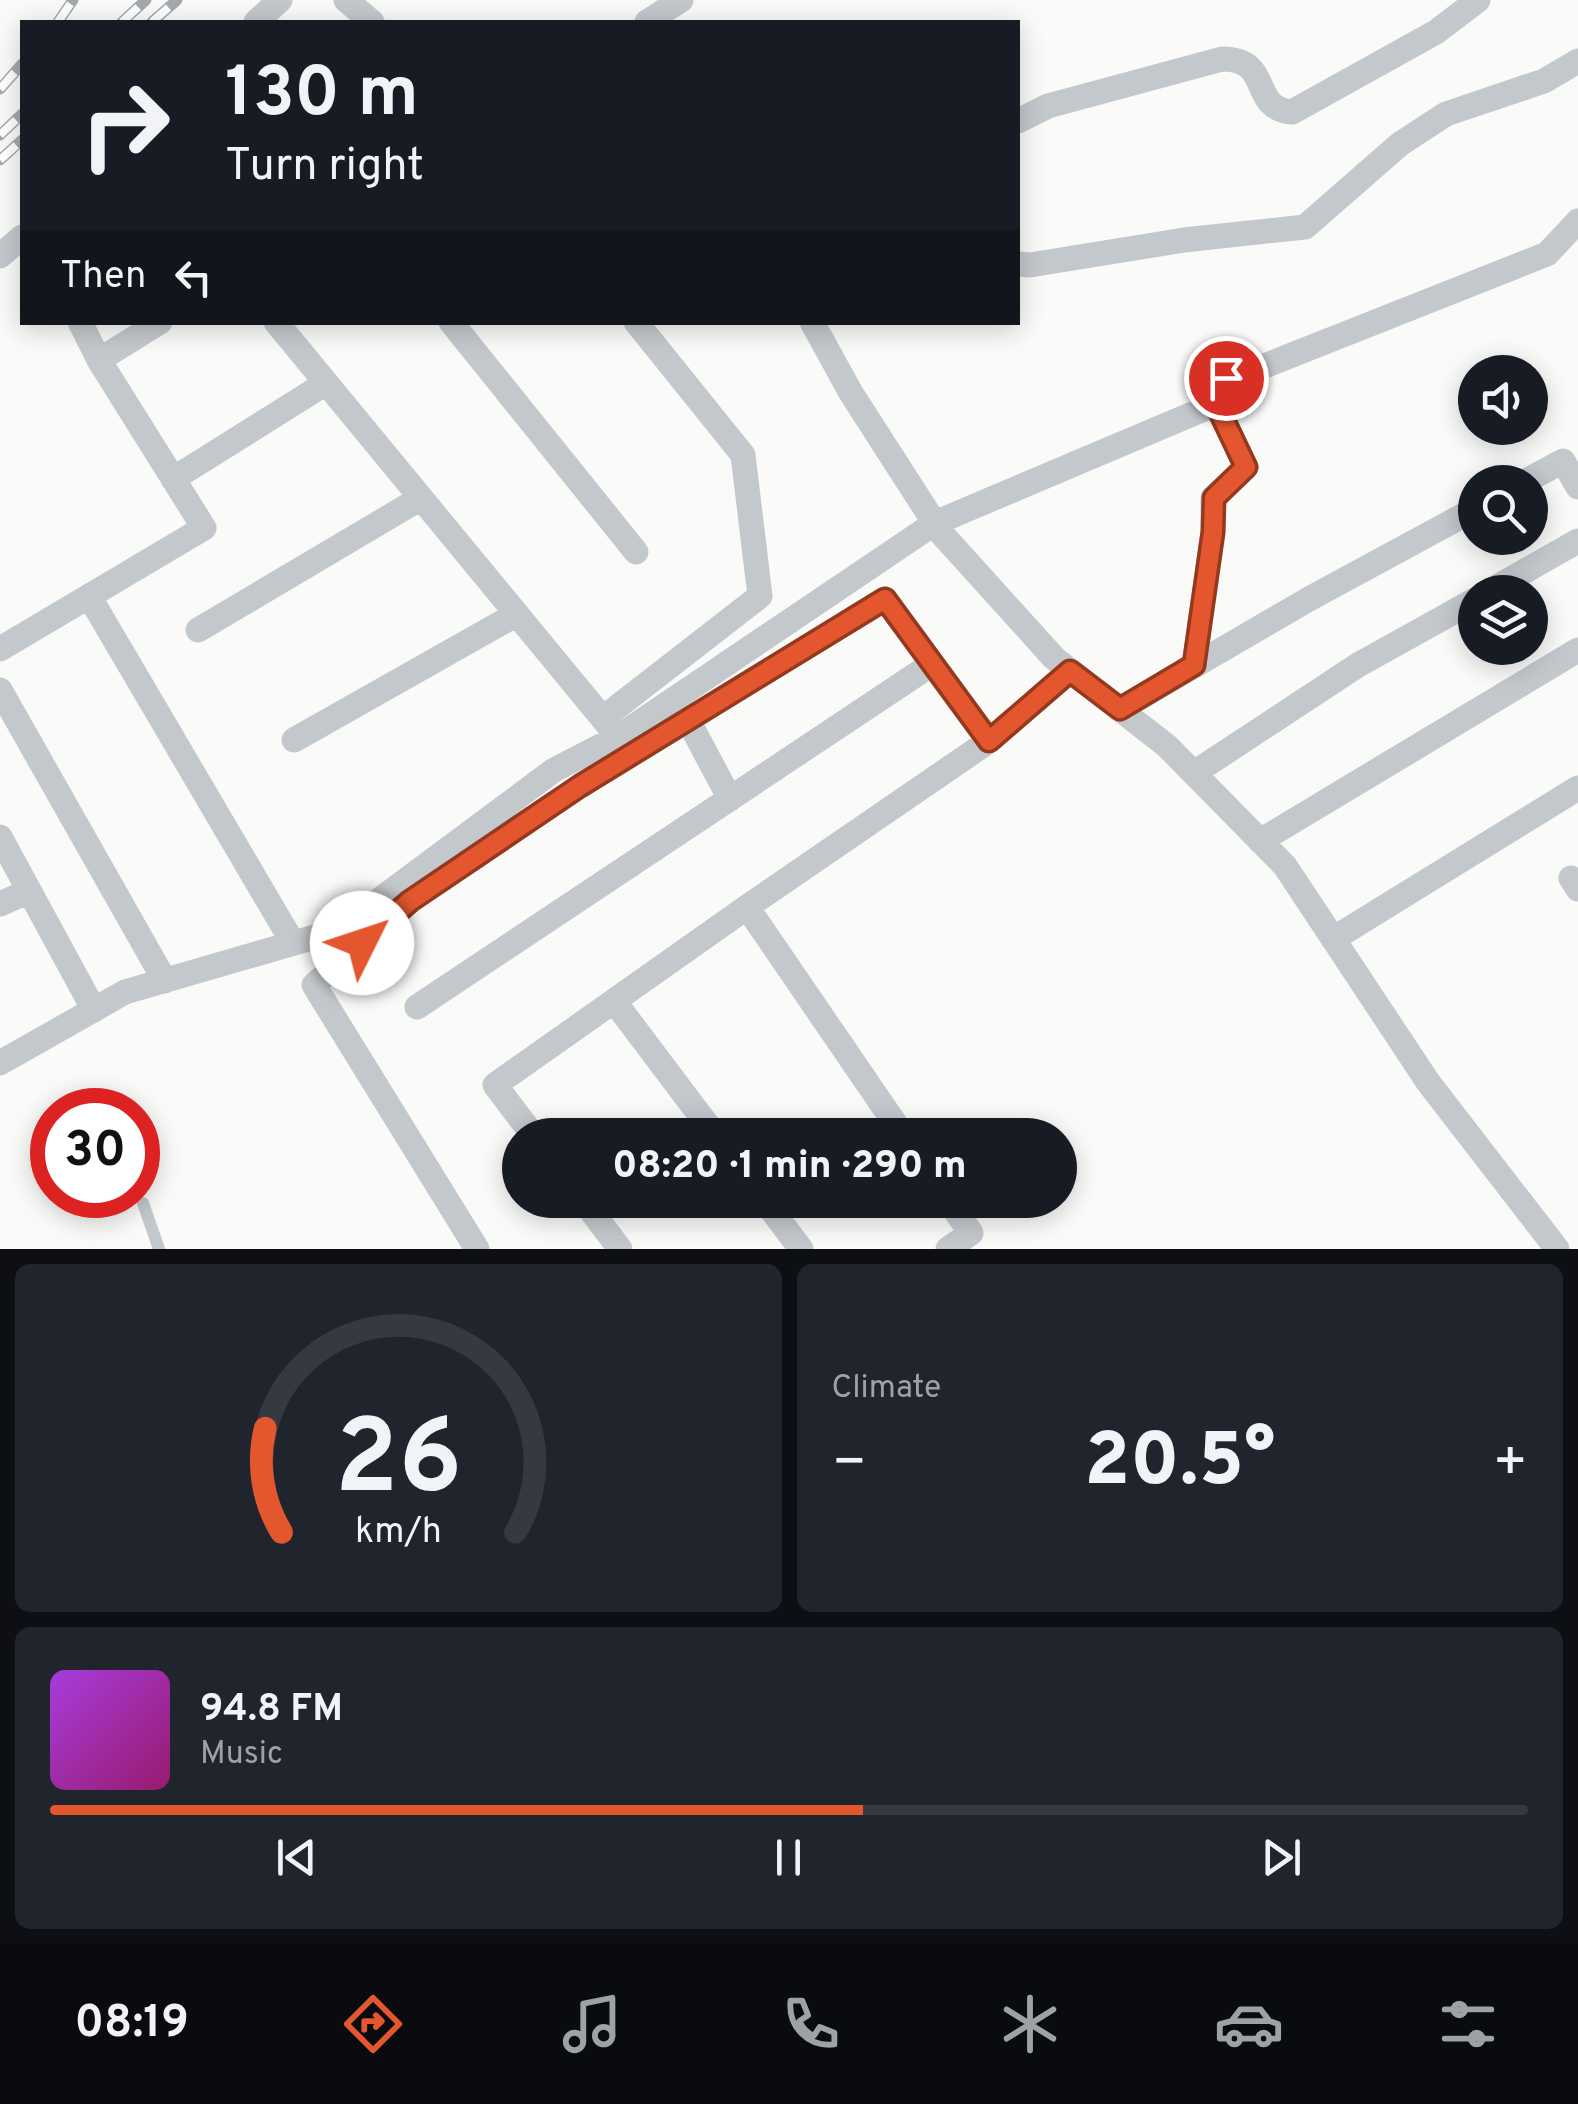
<!DOCTYPE html>
<meta charset="utf-8">
<style>
:root{--surface:#171b24;--page:#20242c;--text:#f1f3f6;--muted:#9ea1a6;--line:#363941;--accent:#e4572e}
body{margin:0;font-family:Overpass,sans-serif;background:var(--page);color:var(--text);height:100vh;display:flex;flex-direction:column;font-size:38px;white-space:nowrap}
*{box-sizing:border-box;margin:0}
p{font-size:32px;color:var(--muted)}
.icon{flex:none;width:55px;height:55px;fill:none;stroke:currentColor;stroke-width:2;stroke-linecap:round;stroke-linejoin:round}
.map{position:relative;height:1249px;overflow:hidden}
.details{display:flex;flex-direction:column;gap:15px;padding:15px;background:#0d0f14;flex:1}
.details>*{flex:none}
.guide{position:absolute;left:20px;top:20px;width:1000px;height:305px;border-radius:0px;box-shadow:0 5px 25px #0003;background:#171b24;color:var(--text);overflow:hidden}
.tools{position:absolute;left:1458px;top:355px;display:grid;gap:20px}
.tools a{display:grid;place-items:center;width:90px;height:90px;border-radius:50%;background:var(--surface);box-shadow:0 5px 25px #0003;font-size:50px}
.speed{position:absolute;left:30px;top:1088px;display:flex;gap:20px;font-size:50px;font-weight:700;text-align:center}
.speed>*{display:grid;place-content:center;width:130px;height:130px;border-radius:50%;background:var(--surface);box-shadow:0 5px 25px #0003;line-height:1}
.speed .limit{border:15px solid #d22;background:#fff;color:#111}
.pin{position:absolute;display:grid;place-items:center;width:85px;height:85px;color:#fff;margin:-42px;border:5px solid #fff;border-radius:50%;box-shadow:0 2px 10px #0007}
.me{position:absolute;width:110px;margin:-55px;rotate:49deg;stroke-linejoin:round;filter:drop-shadow(0 0 8px #0008)}
.turn{display:flex;align-items:center;gap:35px;height:210px;padding:0 40px;font-size:45px}
.turn .icon{width:130px;height:130px;stroke-width:2.5}
.turn b{display:block;font-size:70px;line-height:85px}
.then{display:flex;align-items:center;height:95px;padding:0 40px;background:#0003;gap:20px;font-size:38px}
.big{font-size:75px;font-weight:800;line-height:1.1}
.details .tile{flex:1;display:flex;flex-direction:column;justify-content:center;gap:15px;min-width:0;padding:0 35px;border-radius:15px;background:var(--page)}
.details .dial{align-items:center;gap:0}
.dial svg{height:260px;overflow:visible;fill:none;stroke:var(--line);stroke-width:7;stroke-linecap:round;text-anchor:middle}
.dial text{fill:var(--text);stroke:none}
.song{display:flex;align-items:center;gap:30px}
.cover{width:120px;height:120px;border-radius:15px;background:linear-gradient(135deg,hsl(280 70% 55%),hsl(320 70% 35%))}
.played{height:10px;border-radius:5px;background:linear-gradient(90deg,var(--accent) 55%,var(--line) 55%)}
.keys{display:flex;justify-content:space-around;direction:ltr}
.heat{display:flex;justify-content:space-between;align-items:center;font-size:55px;direction:ltr}
.details .tiles{flex:1;display:grid;gap:15px;grid-template-columns:1fr 1fr}
.tile:last-child{grid-column:span 2}
.trip{position:absolute;left:502px;top:1118px;width:575px;height:100px;border-radius:50px;background:var(--surface);box-shadow:0 5px 25px #0003;font-weight:800;line-height:100px;text-align:center}
.menu{display:flex;height:160px;justify-content:space-around;align-items:center;background:#090b0e;color:var(--muted)}
.menu .icon{width:70px;height:70px}
.menu .selected{color:var(--accent)}
.menu b{font-size:45px;color:var(--text)}
.map>svg:first-child{display:block}
.lines{fill:none;stroke-linecap:round;stroke-linejoin:round}
.lane{stroke:#c3c8cc;stroke-width:12}
.street{stroke:#c3c8cc;stroke-width:25}
.rail-casing{stroke:#a2aab0;stroke-width:11}
.rail{stroke:#fff;stroke-width:8;stroke-dasharray:22;stroke-linecap:butt}
.route-casing{stroke:#94391e;stroke-width:25}
.route{stroke:#e4572e;stroke-width:18}
</style>
<div class="map">
<svg width="1578" height="1249" viewBox="0 0 1578 1249">
<rect width="100%" height="100%" fill="#fafaf8"/>
<g class="lines">
<!-- lane -->
<path class="lane" d="M143,1203l16,46"/>
<!-- street -->
<path class="street" d="M346,0l26,22
M256,22l24,-22
M647,22l34,-22
M1018,121l30,-15 174,-47c52,0 26,49 70,53l144,-80 42,-32
M0,256l22,-19
M1018,264l12,1 154,-25 121,-13 95,-83 46,-30 98,-33 34,-20
M80,322l19,38
M276,322l342,415
M451,322l185,230
M812,322l39,71 90,140 113,125 113,88 118,120 143,216 129,167
M173,479l153,-96
M1524,482l39,-21 15,26
M1488,592l90,-51
M89,596l204,347
M198,630l223,-132
M0,649l204,-121 -105,-168 61,-38
M1194,665l19,-133v-34l33,-31 -30,-63 9,-26 19,-4 303,-120 31,-33
M0,690l165,291
M1120,709l189,-110 166,-90
M603,718l157,-122 -17,-141 -107,-133
M688,720l42,79
M294,740l223,-126
M1194,773l164,-108 117,-65
M0,837l94,173
M1260,841l318,-191
M1571,878l7,11
M0,904l29,-13
M1333,939l245,-151
M614,1001l101,134
M417,1007l515,-343
M0,1063l125,-71 214,-62 215,-160 64,-33 317,-214 281,-119
M533,1135l-38,-50 252,-178
M903,1135l-156,-228 242,-166 81,-70
M583,1200l37,49
M764,1200l37,49
M477,1249l-163,-264 96,-84 170,-115 305,-187 104,142
M948,1249l23,-16 -23,-33"/>
<!-- rail casing -->
<g class="rail-casing">
<path id="rail" d="M58,22l15,-22
M122,22l24,-22
M152,22l25,-22
M0,89l22,-25
M0,135l22,-21
M0,160l22,-20"/>
</g>
<!-- rail -->
<use href="#rail" class="rail"/>
</g>
<g class="lines">
<!-- route casing -->
<g class="route-casing">
<path id="route" d="M362,943l48,-42 170,-115 305,-187 104,142 81,-70 50,38 74,-44 19,-133 1,-34 32,-31 -30,-63 10,-26"/>
</g>
<!-- route -->
<use href="#route" class="route"/>
</g>
</svg>
<div class="tools">
<a><svg class="icon" aria-label="sound" viewBox="0 0 24 24"><path d="M4 9h4l5-4v14l-5-4H4zM17 9q2 3 0 6"/></svg></a>
<a><svg class="icon" aria-label="search" viewBox="0 0 24 24"><circle cx="10" cy="10" r="6"/><path d="M15 15l6 6"/></svg></a>
<a><svg class="icon" aria-label="layers" viewBox="0 0 24 24"><path d="M12 4l9 5-9 5-9-5zM3 14l9 5 9-5"/></svg></a>
</div>
<div class="speed"><div class="limit">30</div></div>
<div class="pin" style="left:1226px;top:378px;background:#d93025"><svg class="icon" aria-label="arrive" viewBox="0 0 24 24"><path d="M6 21V4h12l-3 4 3 4H6"/></svg></div>
<svg class="me" style="left:362px;top:943px" viewBox="-20 -20 40 40"><circle r="19" fill="#fff"/><path d="M0-13L10 11 0 6-10 11z" fill="#e4572e"/></svg>
<div class="trip">08:20 · 1 min · 290 m</div>
<div class="guide">
<div class="turn"><svg class="icon" aria-label="right" viewBox="0 0 24 24"><path d="M7 20v-9h11M14 6l5 5-5 5"/></svg><div><b>130 m</b>Turn right</div></div>
<div class="then">Then<svg class="icon" aria-label="left" viewBox="0 0 24 24"><path d="M17 20v-9H6M10 6l-5 5 5 5"/></svg></div>
</div>
</div>
<section class="details">
<div class="tiles">
<div class="tile dial"><svg viewBox="0 0 100 80">
<path d="M14 69A42 42 0 1 1 86 69"/>
<path d="M14 69A42 42 0 0 1 9 37" stroke="#e4572e"/>
<text x="50" y="56" font-size="32" font-weight="700">26</text>
<text x="50" y="72" font-size="11">km/h</text>
</svg></div>
<div class="tile"><p>Climate</p>
<div class="heat"><a>−</a><b class="big">20.5°</b><a>+</a></div>
</div>
<div class="tile">
<div class="song"><i class="cover"></i><div><b>94.8 FM</b><p>Music</p></div></div>
<div class="played"></div>
<div class="keys"><svg class="icon" aria-label="previous" viewBox="0 0 24 24"><path d="M18 5L8 12l10 7zM5 5v14"/></svg><svg class="icon" aria-label="pause" viewBox="0 0 24 24"><path d="M8 5v14M16 5v14"/></svg><svg class="icon" aria-label="next" viewBox="0 0 24 24"><path d="M6 5l10 7-10 7zM19 5v14"/></svg></div>
</div>
</div>
</section>
<nav class="menu">
<b>08:19</b>
<svg class="icon selected" aria-label="directions" viewBox="0 0 24 24"><path d="M12 3l9 9-9 9-9-9zM9 14v-3h6M13 9l2 2-2 2"/></svg>
<svg class="icon" aria-label="music" viewBox="0 0 24 24"><path d="M9 18V5l10-2v13"/><circle cx="6" cy="18" r="3"/><circle cx="16" cy="16" r="3"/></svg>
<svg class="icon" aria-label="phone" viewBox="0 0 24 24"><path d="M5 4h4l2 5-3 2q2 4 5 5l2-3 5 2v4C11 20 4 13 5 4z"/></svg>
<svg class="icon" aria-label="climate" viewBox="0 0 24 24"><path d="M12 3v18M4 7l16 10M4 17L20 7"/></svg>
<svg class="icon" aria-label="car" viewBox="0 0 24 24"><path d="M5 17H2v-5l4-1 3-4h7l3 4 3 1v5h-3M9 17h6M6 11h13"/><circle cx="7" cy="17" r="2"/><circle cx="17" cy="17" r="2"/></svg>
<svg class="icon" aria-label="filters" viewBox="0 0 24 24"><path d="M4 7h16M4 17h16"/><circle cx="9" cy="7" r="2"/><circle cx="15" cy="17" r="2"/></svg>
</nav>
